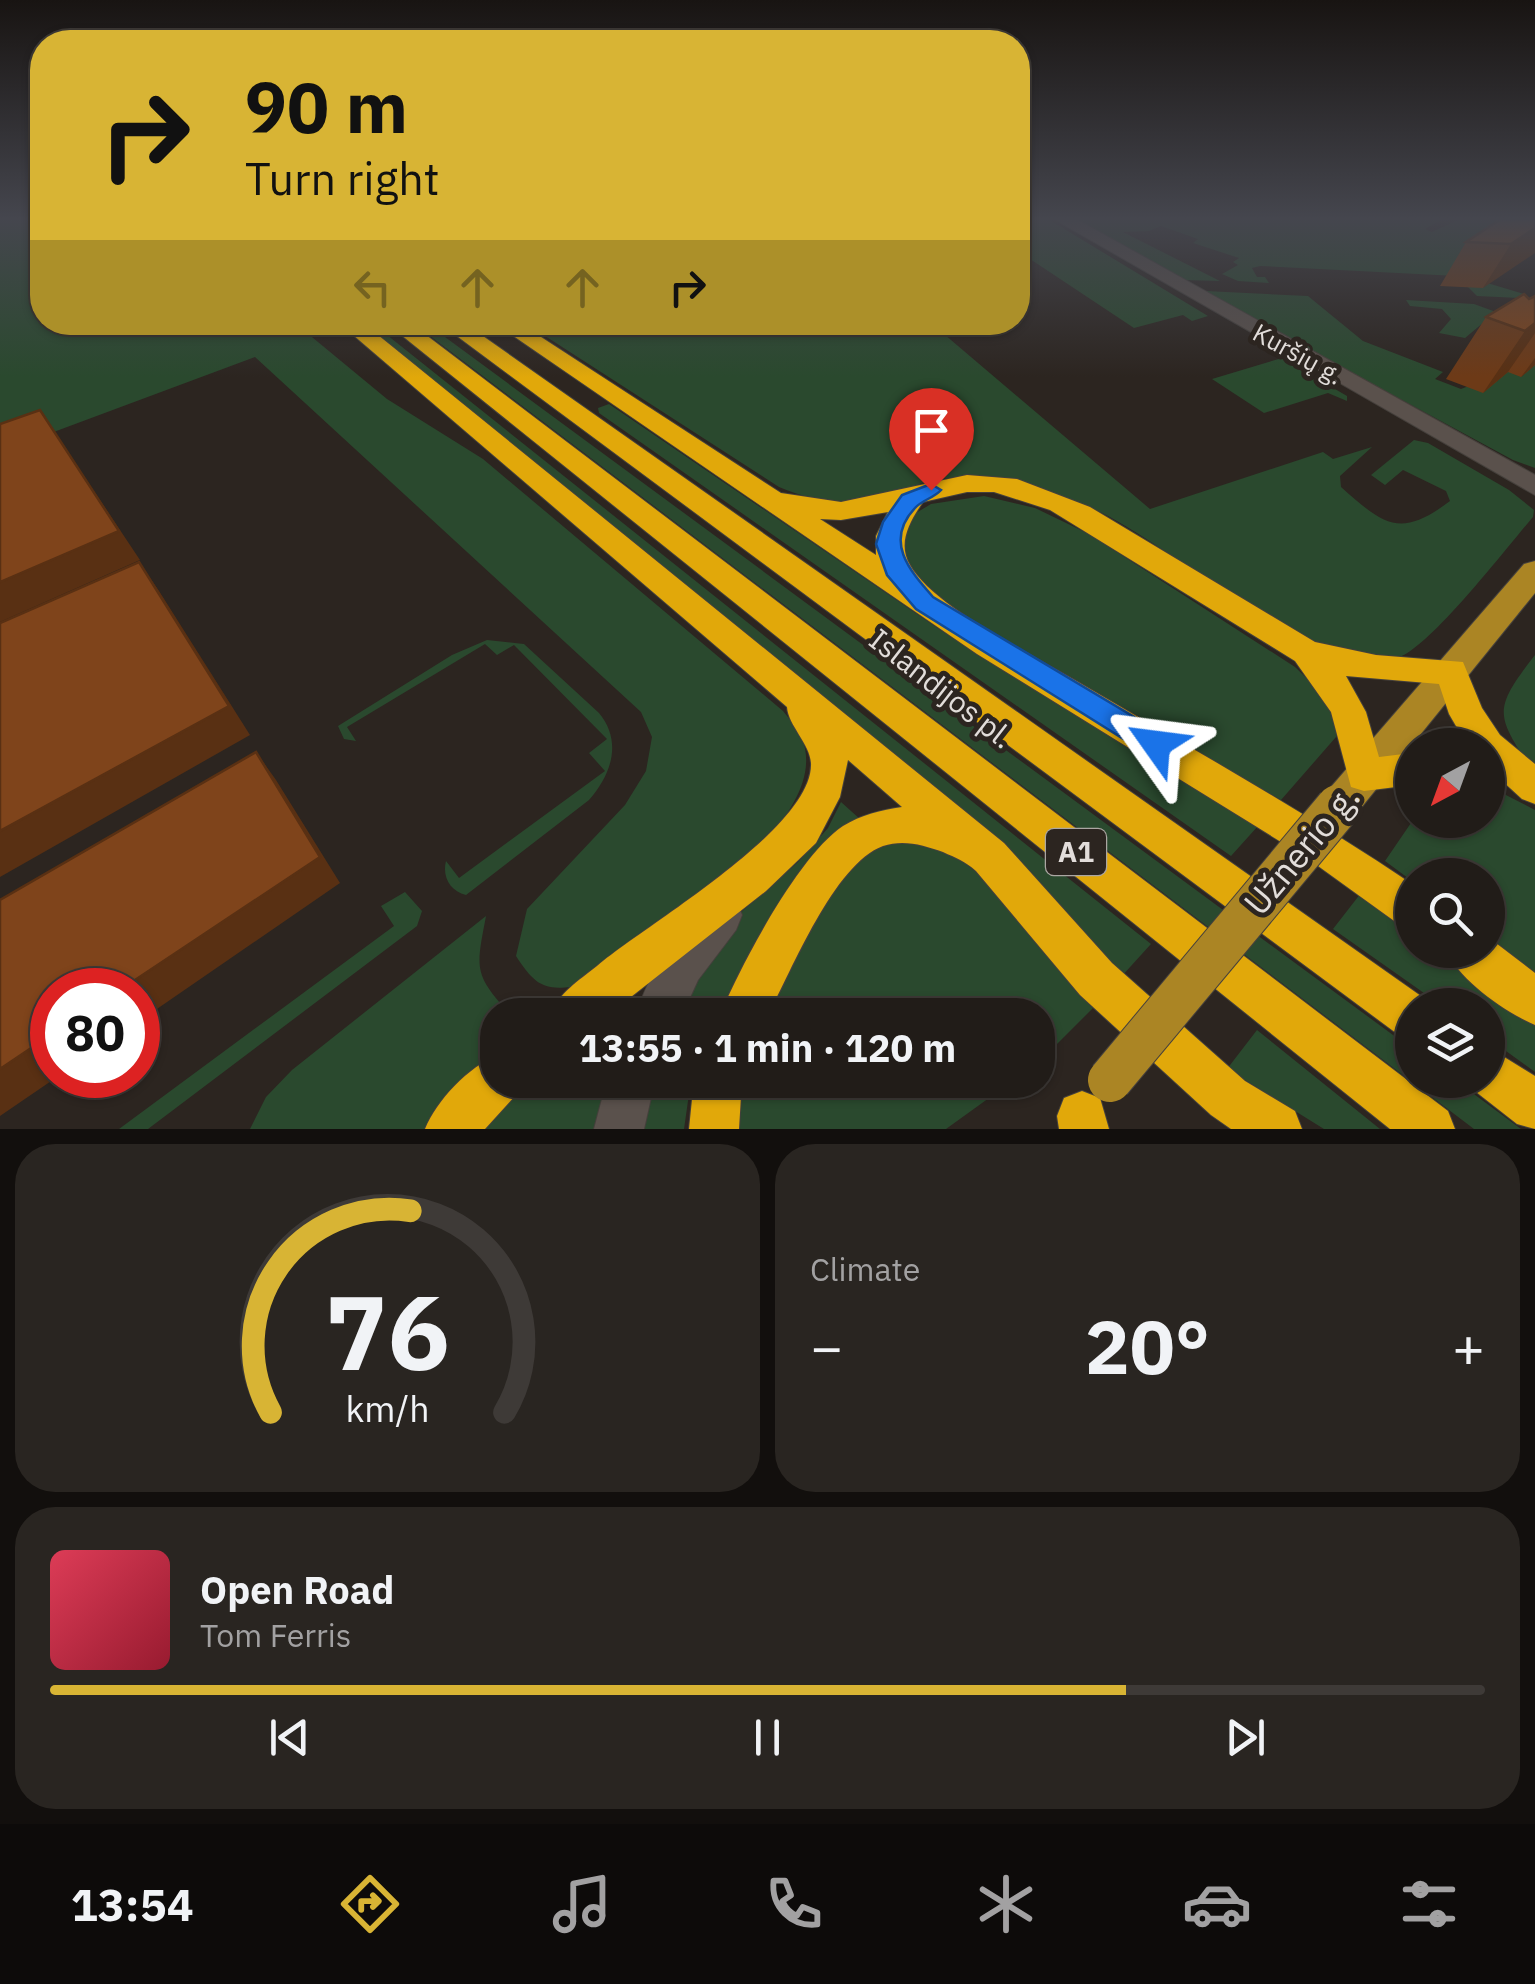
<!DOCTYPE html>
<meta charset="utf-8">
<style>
:root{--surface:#211c18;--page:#292521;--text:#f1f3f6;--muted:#a2a1a2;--line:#3e3a37;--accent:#d8b434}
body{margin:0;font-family:"IBM Plex Sans",sans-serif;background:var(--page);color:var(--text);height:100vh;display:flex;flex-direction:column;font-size:38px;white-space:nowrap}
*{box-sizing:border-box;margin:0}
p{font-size:32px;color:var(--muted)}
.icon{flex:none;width:55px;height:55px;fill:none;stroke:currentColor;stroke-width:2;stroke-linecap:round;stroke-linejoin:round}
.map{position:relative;height:1129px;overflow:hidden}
.side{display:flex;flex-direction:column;gap:15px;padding:15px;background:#120f0d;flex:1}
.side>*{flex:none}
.top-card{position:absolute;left:30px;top:30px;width:1000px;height:305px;border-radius:40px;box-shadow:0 2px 8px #0004,0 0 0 2px var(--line);background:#d8b434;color:#111;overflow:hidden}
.needle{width:65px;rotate:221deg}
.fabs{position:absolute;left:1395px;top:728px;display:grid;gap:20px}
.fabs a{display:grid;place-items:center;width:110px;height:110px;border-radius:50%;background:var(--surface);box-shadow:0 2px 8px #0004,0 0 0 2px var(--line);font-size:50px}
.speed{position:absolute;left:30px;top:968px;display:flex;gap:20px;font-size:50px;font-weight:700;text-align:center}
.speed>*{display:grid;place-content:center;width:130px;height:130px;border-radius:50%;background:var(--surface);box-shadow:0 2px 8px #0004,0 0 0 2px var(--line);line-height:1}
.speed .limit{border:15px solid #d22;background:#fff;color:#111}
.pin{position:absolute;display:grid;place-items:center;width:85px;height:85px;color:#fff;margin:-102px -42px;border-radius:50% 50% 50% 0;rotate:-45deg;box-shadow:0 0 10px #0007}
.pin .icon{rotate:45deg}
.me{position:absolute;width:110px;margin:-55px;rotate:301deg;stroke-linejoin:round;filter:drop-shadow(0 0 8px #0008)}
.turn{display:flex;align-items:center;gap:35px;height:210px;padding:0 50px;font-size:45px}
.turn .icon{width:130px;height:130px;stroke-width:2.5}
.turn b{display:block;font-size:70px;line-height:85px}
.lanes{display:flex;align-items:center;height:95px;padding:0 50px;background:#0003;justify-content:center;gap:50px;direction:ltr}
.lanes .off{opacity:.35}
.big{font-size:75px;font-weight:700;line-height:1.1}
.side .tile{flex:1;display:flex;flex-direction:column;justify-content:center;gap:15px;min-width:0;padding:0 35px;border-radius:40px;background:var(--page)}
.side .dial{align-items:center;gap:0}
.dial svg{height:260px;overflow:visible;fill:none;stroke:var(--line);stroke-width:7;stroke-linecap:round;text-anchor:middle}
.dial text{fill:var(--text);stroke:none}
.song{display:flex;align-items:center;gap:30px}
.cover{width:120px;height:120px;border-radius:15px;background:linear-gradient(135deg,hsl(350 70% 55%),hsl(350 70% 35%))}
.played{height:10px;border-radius:5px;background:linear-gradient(90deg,var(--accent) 75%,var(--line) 75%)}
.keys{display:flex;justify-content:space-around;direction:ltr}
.heat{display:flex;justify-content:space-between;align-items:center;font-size:55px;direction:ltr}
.side .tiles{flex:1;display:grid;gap:15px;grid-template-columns:1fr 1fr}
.tile:last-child{grid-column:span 2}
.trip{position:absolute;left:480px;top:998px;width:575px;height:100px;border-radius:40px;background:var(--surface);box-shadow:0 2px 8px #0004,0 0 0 2px var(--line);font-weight:700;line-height:100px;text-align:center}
.dock{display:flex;height:160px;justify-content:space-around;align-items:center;background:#0d0b0a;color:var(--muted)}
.dock .icon{width:70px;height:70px}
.dock .on{color:var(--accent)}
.dock b{font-size:45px;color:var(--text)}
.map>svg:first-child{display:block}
.green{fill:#2a492e}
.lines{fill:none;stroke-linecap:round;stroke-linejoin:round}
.minor-casing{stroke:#45403c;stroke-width:2}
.major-casing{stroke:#45403c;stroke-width:2}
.highway-casing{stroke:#45403c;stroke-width:2}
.minor{fill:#5a514c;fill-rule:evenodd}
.major{fill:#ab8524;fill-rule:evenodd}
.highway{fill:#e1a80a;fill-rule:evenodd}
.major-bridge-casing{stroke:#45403c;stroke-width:46;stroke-linecap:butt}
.major-bridge{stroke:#ab8524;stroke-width:44}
.wall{fill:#6d3a17}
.shaded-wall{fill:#593013}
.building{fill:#7f441b;stroke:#593013;stroke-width:2.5}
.route{fill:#1a73e8;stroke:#114b97;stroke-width:2.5}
.labels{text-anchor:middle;stroke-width:10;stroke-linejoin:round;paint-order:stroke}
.far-street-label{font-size:25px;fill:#e2ddda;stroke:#2c2520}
.shield{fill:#2c2520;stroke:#aba6a2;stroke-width:2.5}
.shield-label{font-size:28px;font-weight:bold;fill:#e2ddda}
.street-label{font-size:30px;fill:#e2ddda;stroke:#2c2520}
.near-street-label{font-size:35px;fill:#e2ddda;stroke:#2c2520}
</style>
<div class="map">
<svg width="1535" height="1129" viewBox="0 0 1535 1129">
<rect width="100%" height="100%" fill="#2c2520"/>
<!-- green -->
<path class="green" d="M0,219h42v103l253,1 92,76 96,60 300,252c6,8 16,18 19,27 14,36 -10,72 -32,97l-184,149c-38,8 -49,5 -70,-28l11,-47 98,-104 21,-34 6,-34 -11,-25 -386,-355 -255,95z
M1018,219h30l160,97 -16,5 -9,-6 -49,13 -110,-73 -6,1z
M1075,219h367l-17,10 7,3 28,-13h60l15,20 -71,37 60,18 -5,4 -42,-2 -20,-20 -197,-10 -8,2 5,9h8l4,6 -31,-2 -16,-7 16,-9 -5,-3 6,-4 -46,-15 5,-4 -37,-13 -12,5 -26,1 97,49 -39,-1z
M1206,291l102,5 55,45 80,31 -8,7 26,10 74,-29v108l-22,-8 -311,-168z
M1406,300l68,4 22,8 -31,26 -26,-5 12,-14 -9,-10 -32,-3z
M362,323h10l779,621 -30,33 -100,-116z
M413,323h13l986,726v31h43l66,49h-47z
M525,323h406l219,186 173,-57 10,7 39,-12 -32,29 1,11c43,38 59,52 109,14l-4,-10 -43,-21 -18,15 -14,-10 43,-35 14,3 81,47 25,20 -1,7c-26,30 -104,132 -136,141 -74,19 -225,-111 -295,-145 -45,-22 -111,-42 -162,-34 -17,2 -33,11 -50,16 -37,12 -76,7 -111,-8z
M1282,358l65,38v5l-19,-8 -64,20 -52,-34z
M609,404l330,225 319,197 -27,30 -632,-443 -1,-5z
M984,496l51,12 54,26 206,133 30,29 13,23 -2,18 -55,63 -332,-192 -33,-27 -13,-20 3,-42 25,-15z
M487,640l37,4 75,69c24,29 12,62 -10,87l-123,95c-16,-4 -24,-18 -20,-34l13,17 146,-107 -16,-18 18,-14 -93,-94 -17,10 -12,-11 -138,83 9,14 -12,-2 -6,-13 114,-71z
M1535,655v121c-37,-61 -46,-62 0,-121z
M1502,793l33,17v171l-47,-37v-69h-76v6l-27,-20 28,-41h75v-23l10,2z
M841,802l20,18 -136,195h-56l62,-94 67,-59 30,-34z
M892,840c23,2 46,4 66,18 51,35 96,101 137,148l-57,57v-48h-275l86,-153z
M405,892l17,19 -5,15 -269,203h-29l275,-203 -13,-20z
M1361,893l51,38v19h25l98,75v47l-47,-34v-33h-47l-108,-76z
M486,916c-10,53 -13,58 25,99h-13l-1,48 -63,66h-184l16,-32 26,-27z
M1257,1030l123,99h-56l-97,-60z
M523,1080h92l-14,49h-125z
M648,1080h43l-7,49h-49z
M742,1080h272l-68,49h-207z"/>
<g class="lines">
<!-- minor casing -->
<g class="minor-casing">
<path id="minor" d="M1054,219h22l459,256v20z
M721,894l15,6 6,15 -6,15 -38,50 -16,35h-47c17,-42 42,-103 86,-121z
M607,1080h48l-11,49h-50z"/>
</g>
<!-- major casing -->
<g class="major-casing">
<path id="major" d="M1535,561v32l-183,226 -14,5 -14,-5 -5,-12 5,-12 200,-231z"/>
</g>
<!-- highway casing -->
<g class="highway-casing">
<path id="highway" d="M338,322h24l642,521 108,120 133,118 50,30 7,18h-71l-20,-14 -131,-120 -104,-124c-11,-10 -20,-13 -33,-19 -19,-7 -40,-13 -60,-6 -49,18 -91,124 -115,169h-48c21,-50 78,-159 123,-189 18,-11 38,-16 59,-19l-54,-47 -8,37 -24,46 -50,48 -158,124h-58c9,-22 28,-34 47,-49 48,-41 217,-138 214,-203 -1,-19 -23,-38 -24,-56z
M385,322h24l1039,789 7,18h-65z
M438,322h25l965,679 2,4h-18v35l-16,-7z
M493,322h25l263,171 60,9 126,-27 50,4 73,28 225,135 61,13 87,7 19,46 18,27 35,29v40l-13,-5 -34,-31v-23h-21l-18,-31 -10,-30 -93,-8 20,36 13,45 33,-4v32l-48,6 -13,-4 -20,-75 -36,-51 -245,-151 -56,-18h-27l-44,10c-13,19 -26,41 -13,63 24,43 130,94 175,121 110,64 221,127 327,198v45l-15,-6 -90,-65 -330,-204zM888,512l-12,24v19l-56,-36 21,1z
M1488,937l47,36v52c-30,-13 -76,-45 -89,-75h42z
M1488,1047l47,29v53l-18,-5 -46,-36 -3,-8h20z
M498,1055v25h24l-7,16 -30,33h-60c12,-29 43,-62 73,-74z
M694,1080h48l-3,49h-50z
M1082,1091l18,7 9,31h-50l-2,-13 7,-18z"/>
</g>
<!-- minor -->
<use href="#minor" class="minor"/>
<!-- major -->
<use href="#major" class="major"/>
<!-- highway -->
<use href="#highway" class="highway"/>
<!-- major-bridge casing -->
<g class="major-bridge-casing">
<path id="major-bridge" d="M1110,1080l228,-273"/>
</g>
<!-- major-bridge -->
<use href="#major-bridge" class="major-bridge"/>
</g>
<!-- wall -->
<path class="wall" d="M1535,219l-52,69 -43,-2 26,-44z
M1535,296v69l-14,12 -13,-5 -25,21 -37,-14 40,-62z"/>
<!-- shaded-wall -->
<path class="shaded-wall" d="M1535,228v25l-52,35 28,-44z
M1535,323v10l-27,39 -25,21 42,-62z
M1535,358v7l-14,12z
M40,410l100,150 -140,62v-40z
M139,562l20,29 91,144 -250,142v-46z
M256,752l20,28 64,103 -202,139v-32h-18z
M52,1034v41h8l-60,41v-47z"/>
<!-- building -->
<path class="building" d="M1501,219h34v9l-24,16 -45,-2z
M1524,294l5,5 6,-3v27l-10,8 -39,-14z
M40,410l79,121 -119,51v-158z
M139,562l90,144 -229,125v-208z
M256,752l64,105 -200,133h-68v44l-52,35v-169z"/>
<!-- sky -->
<linearGradient id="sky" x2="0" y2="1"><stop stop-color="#181412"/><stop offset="0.58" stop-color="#45464e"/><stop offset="1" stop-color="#45464e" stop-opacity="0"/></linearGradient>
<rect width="1535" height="377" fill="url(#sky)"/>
<!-- route -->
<path class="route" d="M931,484l10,6c-7,8 -19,10 -26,18 -31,33 -6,62 18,89l233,139 4,8 -4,9 -10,3 -10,-3 -230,-144 -29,-34 -11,-31 7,-22 19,-27z"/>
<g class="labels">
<!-- far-street labels -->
<g class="far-street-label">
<text transform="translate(1298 354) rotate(29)" y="9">Kuršių g.</text>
</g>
<!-- shield labels -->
<rect class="shield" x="1046" y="829" width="60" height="46" rx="8"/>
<g class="shield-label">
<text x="1076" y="862">A1</text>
</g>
<!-- street labels -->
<g class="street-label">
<text transform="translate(941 689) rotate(38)" y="10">Islandijos pl.</text>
</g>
<!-- near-street labels -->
<g class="near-street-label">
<text transform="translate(1302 850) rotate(-50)" y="12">Užnerio g.</text>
</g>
</g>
</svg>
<div class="fabs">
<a><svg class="needle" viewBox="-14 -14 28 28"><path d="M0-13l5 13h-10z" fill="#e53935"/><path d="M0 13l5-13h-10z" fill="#a2a1a2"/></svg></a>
<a><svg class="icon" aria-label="search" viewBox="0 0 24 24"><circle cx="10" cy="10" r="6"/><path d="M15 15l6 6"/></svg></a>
<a><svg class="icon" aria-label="layers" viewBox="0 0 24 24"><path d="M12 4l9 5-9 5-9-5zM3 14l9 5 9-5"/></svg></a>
</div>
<div class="speed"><div class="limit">80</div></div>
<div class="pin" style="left:931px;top:490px;background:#d93025"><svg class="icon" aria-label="arrive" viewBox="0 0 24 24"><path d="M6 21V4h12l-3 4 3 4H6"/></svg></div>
<svg class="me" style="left:1156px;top:744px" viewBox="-20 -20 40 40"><path d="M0-17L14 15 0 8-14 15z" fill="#1a73e8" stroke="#fff" stroke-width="4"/></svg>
<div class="trip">13:55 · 1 min · 120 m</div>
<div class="top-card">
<div class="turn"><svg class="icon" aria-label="right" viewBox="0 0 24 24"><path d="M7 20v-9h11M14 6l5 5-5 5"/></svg><div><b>90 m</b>Turn right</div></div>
<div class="lanes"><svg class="icon off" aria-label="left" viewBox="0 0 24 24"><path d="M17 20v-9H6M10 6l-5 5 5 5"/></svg><svg class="icon off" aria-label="ahead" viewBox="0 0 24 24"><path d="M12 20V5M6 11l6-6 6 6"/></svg><svg class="icon off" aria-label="ahead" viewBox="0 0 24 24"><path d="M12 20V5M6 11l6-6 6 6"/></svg><svg class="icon" aria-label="right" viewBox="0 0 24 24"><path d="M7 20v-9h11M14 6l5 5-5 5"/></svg></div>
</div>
</div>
<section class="side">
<div class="tiles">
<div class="tile dial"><svg viewBox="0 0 100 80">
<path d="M14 69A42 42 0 1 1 86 69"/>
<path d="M14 69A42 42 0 0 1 57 7" stroke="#d8b434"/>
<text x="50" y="56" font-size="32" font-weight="700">76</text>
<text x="50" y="72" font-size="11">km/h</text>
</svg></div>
<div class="tile"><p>Climate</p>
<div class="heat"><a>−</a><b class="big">20°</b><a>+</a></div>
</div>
<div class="tile">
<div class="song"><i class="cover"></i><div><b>Open Road</b><p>Tom Ferris</p></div></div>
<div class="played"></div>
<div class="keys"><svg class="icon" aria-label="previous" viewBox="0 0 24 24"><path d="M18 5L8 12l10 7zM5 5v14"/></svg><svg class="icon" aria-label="pause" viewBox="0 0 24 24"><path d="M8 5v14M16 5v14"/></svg><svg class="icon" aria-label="next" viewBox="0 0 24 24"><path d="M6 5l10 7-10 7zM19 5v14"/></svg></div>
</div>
</div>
</section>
<nav class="dock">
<b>13:54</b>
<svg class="icon on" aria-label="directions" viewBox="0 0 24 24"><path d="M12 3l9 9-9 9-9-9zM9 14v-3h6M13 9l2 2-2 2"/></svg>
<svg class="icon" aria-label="music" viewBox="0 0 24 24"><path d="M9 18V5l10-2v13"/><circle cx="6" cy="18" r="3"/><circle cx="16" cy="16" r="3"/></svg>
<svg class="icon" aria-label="phone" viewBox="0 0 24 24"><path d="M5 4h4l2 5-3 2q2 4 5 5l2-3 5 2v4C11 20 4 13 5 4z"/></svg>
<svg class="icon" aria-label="climate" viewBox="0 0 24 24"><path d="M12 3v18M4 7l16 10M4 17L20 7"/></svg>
<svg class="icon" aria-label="car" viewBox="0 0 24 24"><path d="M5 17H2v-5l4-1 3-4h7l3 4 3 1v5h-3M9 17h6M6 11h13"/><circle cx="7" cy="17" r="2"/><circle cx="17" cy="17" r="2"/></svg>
<svg class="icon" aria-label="filters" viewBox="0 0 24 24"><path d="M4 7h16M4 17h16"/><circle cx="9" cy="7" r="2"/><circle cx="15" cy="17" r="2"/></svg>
</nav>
